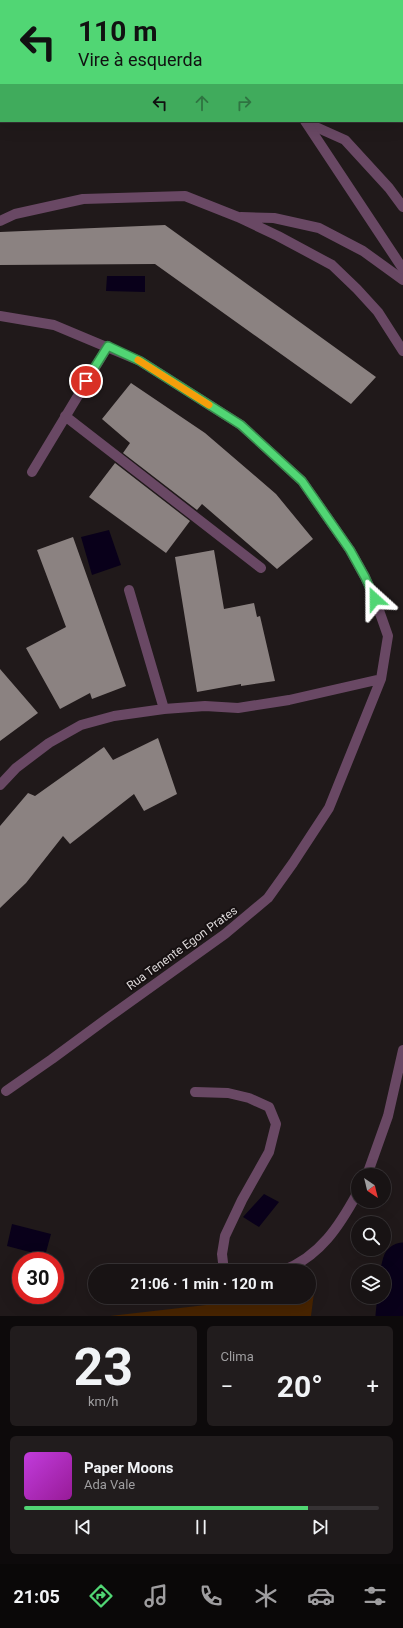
<!DOCTYPE html>
<html lang="pt">
<meta charset="utf-8">
<style>
:root{--surface:#181314;--page:#211c1d;--text:#f1f3f6;--muted:#9f9ea0;--line:#363234;--accent:#51d674}
body{margin:0;font-family:Roboto,sans-serif;background:var(--page);color:var(--text);height:100vh;display:flex;flex-direction:column;font-size:15px;white-space:nowrap}
*{box-sizing:border-box;margin:0}
p{font-size:13px;color:var(--muted)}
.icon{flex:none;width:22px;height:22px;fill:none;stroke:currentColor;stroke-width:2;stroke-linecap:round;stroke-linejoin:round}
.map{position:relative;height:1316px;overflow:hidden}
.drawer{display:flex;flex-direction:column;gap:10px;padding:10px;background:#0d0a0b;flex:1}
.drawer>*{flex:none}
.hud{position:absolute;left:0px;top:0px;width:403px;height:122px;box-shadow:0 4px 16px #0002,0 0 0 1px var(--line);background:#51d674;color:#111;overflow:hidden}
.needle{width:26px;rotate:145deg}
.controls{position:absolute;left:351px;top:1168px;display:grid;gap:8px}
.controls a{display:grid;place-items:center;width:40px;height:40px;border-radius:50%;background:var(--surface);box-shadow:0 4px 16px #0002,0 0 0 1px var(--line);font-size:20px}
.speed{position:absolute;left:12px;top:1252px;display:flex;gap:8px;font-size:20px;font-weight:700;text-align:center}
.speed>*{display:grid;place-content:center;width:52px;height:52px;border-radius:50%;background:var(--surface);box-shadow:0 4px 16px #0002,0 0 0 1px var(--line);line-height:1}
.speed .limit{border:6px solid #d22;background:#fff;color:#111}
.pin{position:absolute;display:grid;place-items:center;width:34px;height:34px;color:#fff;margin:-17px;border:2px solid #fff;border-radius:50%;box-shadow:0 1px 4px #0007}
.me{position:absolute;width:44px;margin:-22px;rotate:336deg;stroke-linejoin:round;filter:drop-shadow(0 0 3px #0008)}
.turn{display:flex;align-items:center;gap:14px;height:84px;padding:0 12px;font-size:18px}
.turn .icon{width:52px;height:52px;stroke-width:2.5}
.turn b{display:block;font-size:28px;line-height:34px}
.lanes{display:flex;align-items:center;height:38px;padding:0 12px;background:#0003;justify-content:center;gap:20px;direction:ltr}
.lanes .off{opacity:.35}
.big{font-size:30px;font-weight:700;line-height:1.1}
.drawer .widget{flex:1;display:flex;flex-direction:column;justify-content:center;gap:6px;min-width:0;padding:0 14px;border-radius:6px;background:var(--page)}
.drawer .dial{align-items:center;gap:0}
.dial b{font-size:52px;line-height:1}
.song{display:flex;align-items:center;gap:12px}
.cover{width:48px;height:48px;border-radius:6px;background:linear-gradient(135deg,hsl(290 70% 55%),hsl(300 70% 35%))}
.played{height:4px;border-radius:2px;background:linear-gradient(90deg,var(--accent) 80%,var(--line) 80%)}
.keys{display:flex;justify-content:space-around;direction:ltr}
.heat{display:flex;justify-content:space-between;align-items:center;font-size:22px;direction:ltr}
.drawer .tiles{flex:1;display:grid;gap:10px;grid-template-columns:1fr 1fr}
.widget:last-child{grid-column:span 2}
.trip{position:absolute;left:88px;top:1264px;width:228px;height:40px;border-radius:20px;background:var(--surface);box-shadow:0 4px 16px #0002,0 0 0 1px var(--line);font-weight:700;line-height:40px;text-align:center}
.tabs{display:flex;height:64px;justify-content:space-around;align-items:center;background:#0a0808;color:var(--muted)}
.tabs .icon{width:28px;height:28px}
.tabs .current{color:var(--accent)}
.tabs b{font-size:18px;color:var(--text)}
.map>svg:first-child{display:block}
.green{fill:#482400}
.water{fill:#09001a}
.lines{fill:none;stroke-linecap:round;stroke-linejoin:round}
.river{stroke:#09001a;stroke-width:41}
.building{fill:#8b8281}
.service{stroke:#694864;stroke-width:10}
.minor{stroke:#694864;stroke-width:10}
.tertiary{stroke:#694864;stroke-width:10}
.route-casing{stroke:#358b4b;stroke-width:10}
.route{stroke:#51d674;stroke-width:7}
.slow{stroke:#f59e0b;stroke-width:7}
.labels{text-anchor:middle;stroke-width:4;stroke-linejoin:round;paint-order:stroke}
.street-label{font-size:12px;fill:#ddd8d9;stroke:#161011}
</style>
<div class="map">
<svg width="403" height="1316" viewBox="0 0 403 1316">
<rect width="100%" height="100%" fill="#20191a"/>
<!-- green -->
<path class="green" d="M309,1293h5l-3,23h-201l165,-19h34z"/>
<!-- water -->
<path class="water" d="M107,276h38v16l-39,-1z
M109,530l12,35 -29,10 -11,-38z
M264,1194l15,8 -20,25 -16,-10z
M12,1224l39,10 -6,22 -38,-10z"/>
<g class="lines">
<!-- river -->
<path class="river" d="M396,1316l4,-41 3,-12"/>
</g>
<!-- building -->
<path class="building" d="M165,225l211,152 -25,27 -196,-140 -155,1v-33z
M131,383l74,50 71,61 37,45 -36,30 -75,-65 -5,6 -74,-57 7,-10 -28,-24z
M115,463l75,58 -24,32 -77,-56z
M73,537l53,149 -34,13 -2,-6 -30,16 -34,-61 40,-21 -29,-77z
M214,550l10,59 30,-6 3,14 3,-1 15,65 -34,5v-2l-44,8 -22,-135z
M0,669l38,44 -38,28z
M158,738l19,56 -33,17 -10,-17 -64,50 -7,-8 -37,47 -26,25v-82l28,-33 7,3 69,-49 9,13z"/>
<g class="lines">
<!-- service -->
<path class="service" d="M307,123l38,17 44,48 14,19
M241,217l33,1 45,10 44,23 40,29
M0,221l15,-7 68,-15 102,-3 53,21 40,19 54,29 25,24 21,23 25,39
M65,416l196,152
M32,472l76,-126"/>
<!-- minor -->
<path class="minor" d="M0,116l1,-1
M0,316l54,9 86,36 101,64 61,56 48,69 15,27 10,22 13,37 -7,43 -52,129 -36,55 -25,35 -43,36 -116,83 -57,42 -46,32
M129,590l35,119
M0,785l16,-17 33,-25 32,-18 33,-9 50,-7 41,-3 33,2 51,-8 92,-21
M195,1092l33,1 21,5 20,9 7,17 -7,28 -27,48 -17,36 -3,18 2,17
M367,1175l21,-59 15,-66
M282,1271c38,-14 58,-46 76,-79"/>
<!-- tertiary -->
<path class="tertiary" d="M0,104l1,-1
M305,121l98,148"/>
</g>
<g class="lines">
<!-- route casing -->
<g class="route-casing">
<path id="route" d="M86,381l22,-35 32,15 101,64 61,56 48,69 15,27 10,22"/>
</g>
<!-- route -->
<use href="#route" class="route"/>
<!-- slow -->
<path class="slow" d="M138,360l71,45"/>
</g>
<g class="labels">
<!-- street labels -->
<g class="street-label">
<text transform="translate(182 948) rotate(-36)" y="4">Rua Tenente Egon Prates</text>
</g>
</g>
</svg>
<div class="controls">
<a><svg class="needle" viewBox="-14 -14 28 28"><path d="M0-13l5 13h-10z" fill="#e53935"/><path d="M0 13l5-13h-10z" fill="#9f9ea0"/></svg></a>
<a><svg class="icon" aria-label="search" viewBox="0 0 24 24"><circle cx="10" cy="10" r="6"/><path d="M15 15l6 6"/></svg></a>
<a><svg class="icon" aria-label="layers" viewBox="0 0 24 24"><path d="M12 4l9 5-9 5-9-5zM3 14l9 5 9-5"/></svg></a>
</div>
<div class="speed"><div class="limit">30</div></div>
<div class="pin" style="left:86px;top:381px;background:#d93025"><svg class="icon" aria-label="arrive" viewBox="0 0 24 24"><path d="M6 21V4h12l-3 4 3 4H6"/></svg></div>
<svg class="me" style="left:375px;top:599px" viewBox="-20 -20 40 40"><path d="M0-17L14 15 0 8-14 15z" fill="#51d674" stroke="#fff" stroke-width="4"/></svg>
<div class="trip">21:06 · 1 min · 120 m</div>
<div class="hud">
<div class="turn"><svg class="icon" aria-label="left" viewBox="0 0 24 24"><path d="M17 20v-9H6M10 6l-5 5 5 5"/></svg><div><b>110 m</b>Vire à esquerda</div></div>
<div class="lanes"><svg class="icon" aria-label="left" viewBox="0 0 24 24"><path d="M17 20v-9H6M10 6l-5 5 5 5"/></svg><svg class="icon off" aria-label="ahead" viewBox="0 0 24 24"><path d="M12 20V5M6 11l6-6 6 6"/></svg><svg class="icon off" aria-label="right" viewBox="0 0 24 24"><path d="M7 20v-9h11M14 6l5 5-5 5"/></svg></div>
</div>
</div>
<section class="drawer">
<div class="tiles">
<div class="widget dial"><b>23</b><p>km/h</p></div>
<div class="widget"><p>Clima</p>
<div class="heat"><a>−</a><b class="big">20°</b><a>+</a></div>
</div>
<div class="widget">
<div class="song"><i class="cover"></i><div><b>Paper Moons</b><p>Ada Vale</p></div></div>
<div class="played"></div>
<div class="keys"><svg class="icon" aria-label="previous" viewBox="0 0 24 24"><path d="M18 5L8 12l10 7zM5 5v14"/></svg><svg class="icon" aria-label="pause" viewBox="0 0 24 24"><path d="M8 5v14M16 5v14"/></svg><svg class="icon" aria-label="next" viewBox="0 0 24 24"><path d="M6 5l10 7-10 7zM19 5v14"/></svg></div>
</div>
</div>
</section>
<nav class="tabs">
<b>21:05</b>
<svg class="icon current" aria-label="directions" viewBox="0 0 24 24"><path d="M12 3l9 9-9 9-9-9zM9 14v-3h6M13 9l2 2-2 2"/></svg>
<svg class="icon" aria-label="music" viewBox="0 0 24 24"><path d="M9 18V5l10-2v13"/><circle cx="6" cy="18" r="3"/><circle cx="16" cy="16" r="3"/></svg>
<svg class="icon" aria-label="phone" viewBox="0 0 24 24"><path d="M5 4h4l2 5-3 2q2 4 5 5l2-3 5 2v4C11 20 4 13 5 4z"/></svg>
<svg class="icon" aria-label="climate" viewBox="0 0 24 24"><path d="M12 3v18M4 7l16 10M4 17L20 7"/></svg>
<svg class="icon" aria-label="car" viewBox="0 0 24 24"><path d="M5 17H2v-5l4-1 3-4h7l3 4 3 1v5h-3M9 17h6M6 11h13"/><circle cx="7" cy="17" r="2"/><circle cx="17" cy="17" r="2"/></svg>
<svg class="icon" aria-label="filters" viewBox="0 0 24 24"><path d="M4 7h16M4 17h16"/><circle cx="9" cy="7" r="2"/><circle cx="15" cy="17" r="2"/></svg>
</nav>
